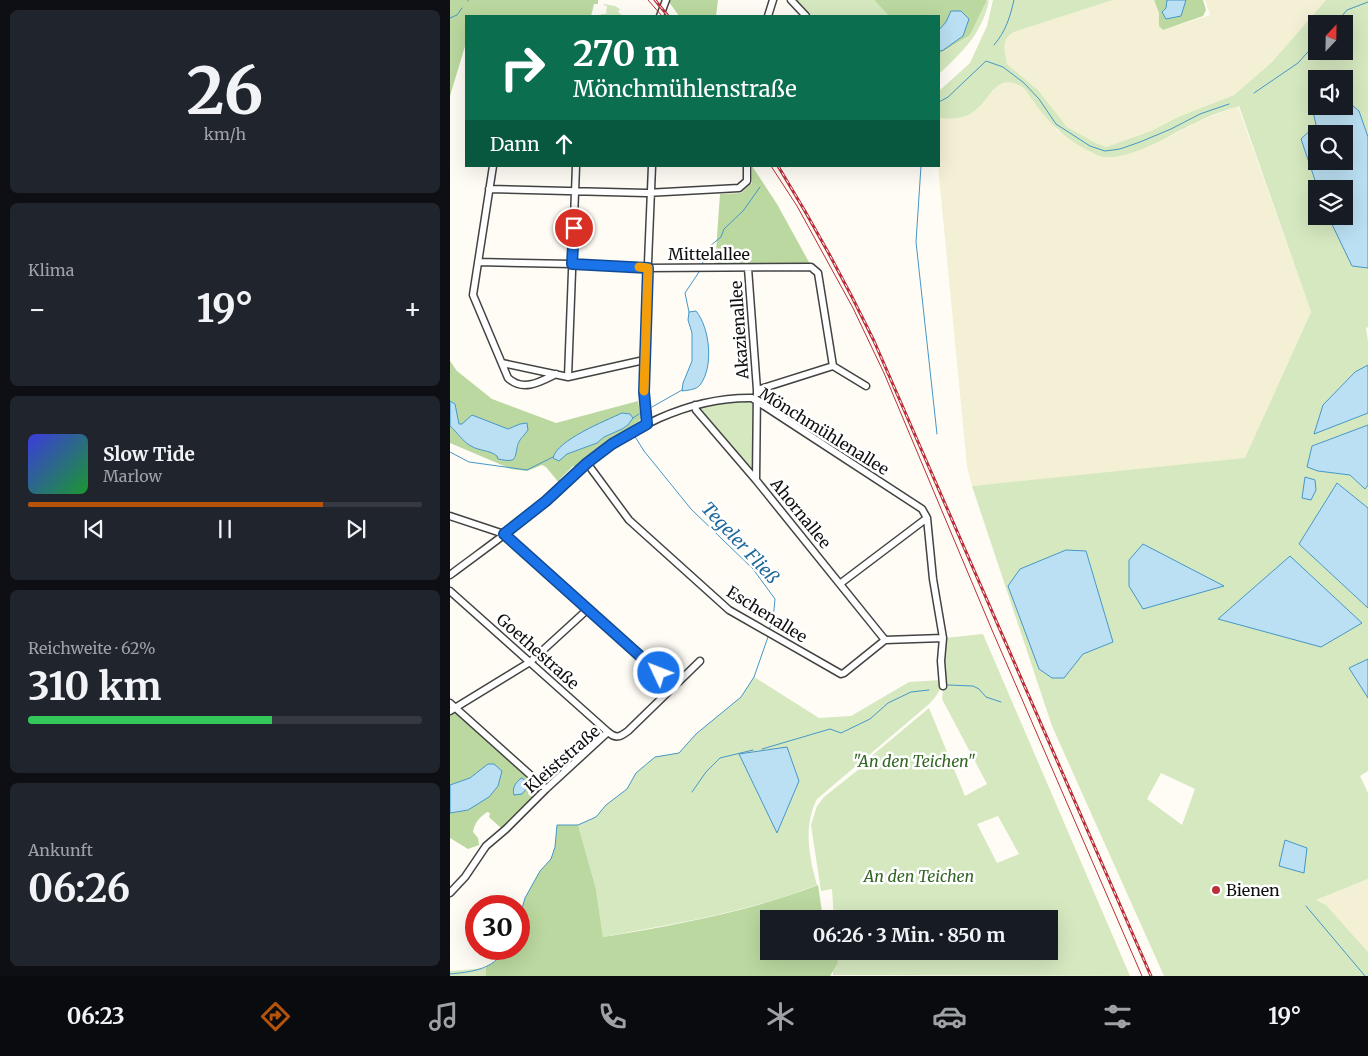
<!DOCTYPE html>
<html lang="de">
<meta charset="utf-8">
<style>
:root{--surface:#171b24;--page:#20242c;--text:#f1f3f6;--muted:#9ea1a6;--line:#363941;--accent:#b45309}
body{margin:0;font-family:Merriweather,serif;background:var(--page);color:var(--text);height:100vh;display:flex;flex-direction:column;font-size:19px;white-space:nowrap}
*{box-sizing:border-box;margin:0}
p{font-size:16px;color:var(--muted)}
.icon{flex:none;width:28px;height:28px;fill:none;stroke:currentColor;stroke-width:2;stroke-linecap:round;stroke-linejoin:round}
.map{position:relative;flex:1;overflow:hidden}
.drawer{display:flex;flex-direction:column;gap:10px;padding:10px;background:#0d0f14;width:450px}
.drawer>*{flex:none}
.top-card{position:absolute;left:15px;top:15px;width:475px;height:152px;border-radius:0px;box-shadow:0 5px 20px #0002;background:#0b6e4f;color:#fff;overflow:hidden}
.needle{width:32px;rotate:22deg}
.fabs{position:absolute;left:858px;top:15px;display:grid;gap:10px}
.fabs a{display:grid;place-items:center;width:45px;height:45px;border-radius:0px;background:var(--surface);box-shadow:0 5px 20px #0002;font-size:25px}
.speed{position:absolute;left:15px;top:895px;display:flex;gap:10px;font-size:25px;font-weight:700;text-align:center}
.speed>*{display:grid;place-content:center;width:65px;height:65px;border-radius:50%;background:var(--surface);box-shadow:0 5px 20px #0002;line-height:1}
.speed .limit{border:8px solid #d22;background:#fff;color:#111}
.pin{position:absolute;display:grid;place-items:center;width:42px;height:42px;color:#fff;margin:-21px;border:2px solid #fff;border-radius:50%;box-shadow:0 1px 5px #0007}
.me{position:absolute;width:55px;margin:-28px;rotate:313deg;stroke-linejoin:round;filter:drop-shadow(0 0 4px #0008)}
.turn{display:flex;align-items:center;gap:18px;height:105px;padding:0 25px;font-size:22px}
.turn .icon{width:65px;height:65px;stroke-width:2.5}
.turn b{display:block;font-size:35px;line-height:42px}
.then{display:flex;align-items:center;height:48px;padding:0 25px;background:#0003;gap:10px;font-size:19px}
.big{font-size:38px;font-weight:700;line-height:1.1}
.drawer .card{flex:1;display:flex;flex-direction:column;justify-content:center;gap:8px;min-width:0;padding:0 18px;border-radius:8px;background:var(--page)}
.drawer .dial{align-items:center;gap:0}
.dial b{font-size:65px;line-height:1}
.song{display:flex;align-items:center;gap:15px}
.cover{width:60px;height:60px;border-radius:8px;background:linear-gradient(135deg,hsl(240 70% 55%),hsl(130 70% 35%))}
.played{height:5px;border-radius:2px;background:linear-gradient(90deg,var(--accent) 75%,var(--line) 75%)}
.keys{display:flex;justify-content:space-around;direction:ltr}
.heat{display:flex;justify-content:space-between;align-items:center;font-size:28px;direction:ltr}
.charge{height:8px;border-radius:4px;background:linear-gradient(90deg,#34c759 62%,var(--line) 0)}
.trip{position:absolute;left:310px;top:910px;width:298px;height:50px;border-radius:0px;background:var(--surface);box-shadow:0 5px 20px #0002;font-weight:700;line-height:50px;text-align:center}
.tabs{display:flex;height:80px;justify-content:space-around;align-items:center;background:#090b0e;color:var(--muted)}
.tabs .icon{width:35px;height:35px}
.tabs .selected{color:var(--accent)}
.tabs b{font-size:22px;color:var(--text)}
main{display:flex;flex:1;min-height:0}
.map>svg:first-child{display:block}
.farmland{fill:#f4f0d5}
.green{fill:#d5e8bf;fill-rule:evenodd}
.forest{fill:#bad89f;fill-rule:evenodd}
.water{fill:#bbe0f3;stroke:#4697c7;fill-rule:evenodd}
.lines{fill:none;stroke-linecap:round;stroke-linejoin:round}
.stream{stroke:#4697c7;stroke-width:1}
.minor-casing{stroke:#434343;stroke-width:9}
.minor{stroke:#fff;stroke-width:6}
.tram{stroke:#ba2f39;stroke-width:1}
.rail-casing{stroke:#ba2f39;stroke-width:3}
.rail{stroke:#fff;stroke-width:1;stroke-dasharray:4;stroke-linecap:butt}
.route-casing{stroke:#114b97;stroke-width:12}
.route{stroke:#1a73e8;stroke-width:9}
.slow{stroke:#f59e0b;stroke-width:9}
.poi-dot{fill:#ba2f39;stroke:#fff;stroke-width:2}
.labels{text-anchor:middle;stroke-width:5;stroke-linejoin:round;paint-order:stroke}
.street-label{font-size:16px;fill:#101010;stroke:#fff}
.park-label{font-size:16px;font-style:italic;fill:#336623;stroke:#fff}
.poi-label{font-size:16px;fill:#101010;stroke:#fff;text-anchor:start}
.water-label{font-size:18px;font-style:italic;fill:#1f699d;stroke:#fff}
</style>
<main>
<section class="drawer">
<div class="card dial"><b>26</b><p>km/h</p></div>
<div class="card"><p>Klima</p>
<div class="heat"><a>−</a><b class="big">19°</b><a>+</a></div>
</div>
<div class="card">
<div class="song"><i class="cover"></i><div><b>Slow Tide</b><p>Marlow</p></div></div>
<div class="played"></div>
<div class="keys"><svg class="icon" aria-label="previous" viewBox="0 0 24 24"><path d="M18 5L8 12l10 7zM5 5v14"/></svg><svg class="icon" aria-label="pause" viewBox="0 0 24 24"><path d="M8 5v14M16 5v14"/></svg><svg class="icon" aria-label="next" viewBox="0 0 24 24"><path d="M6 5l10 7-10 7zM19 5v14"/></svg></div>
</div>
<div class="card"><p>Reichweite · 62%</p><b class="big">310 km</b><div class="charge"></div></div>
<div class="card"><p>Ankunft</p><b class="big">06:26</b></div>
</section>
<div class="map">
<svg width="918" height="976" viewBox="0 0 918 976">
<rect width="100%" height="100%" fill="#fefcf4"/>
<!-- farmland -->
<path class="farmland" d="M663,0h41l5,13v13l4,4 47,-15 -5,-15h121l-54,62 -38,33 -56,22 -27,14 -45,16 -10,-4 -29,-16 -29,-37 -31,-26 -3,-22 2,-4 8,-6z
M556,81l14,5 5,3 33,42 66,24 51,-21 26,-14 37,-14 73,206 -66,147 -273,27 -5,-20 -29,-300 1,-48 26,-2 13,-8 21,-24z
M918,879v73l-42,-47 -10,-5z"/>
<!-- green -->
<path class="green" d="M342,0h82l15,16h-82z
M537,0l2,1c-8,34 -26,50 -50,73v-21h3l28,-18z
M543,0h120l-99,32c-14,9 -9,16 -7,32l31,26 29,37 29,16 10,4 45,-16 27,-14 56,-22 38,-33 54,-62h42v137l-9,-26 -15,-13v-19h-4l-2,-7 -11,7h-11v25l-3,7 3,14 -8,37 10,27h-2v27h12l24,50 16,2v59l-2,1 2,13v24l-13,7 -41,61 54,-20v12l-56,21 6,25 32,4 15,14 3,-4v23l-31,-25 -38,61 69,64v51l-19,9 19,30v73l-8,5 8,17v86l-52,21 10,5 42,47v24h-204l-112,-250 -80,-240 273,-28 66,-146 -72,-206c-13,4 -28,9 -40,15 -24,11 -67,39 -95,36 -6,-1 -12,-5 -17,-7 -29,-16 -44,-34 -62,-61 -30,-20 -32,10 -52,23 -9,7 -23,7 -34,6v-27l31,-28 17,-37zM866,24h28v27h-28zM636,551l27,91 -30,12zM711,773l34,16 -13,36 -35,-26z
M154,4l11,2 5,3 -2,3 5,4h-22v-2h5l1,-8 -4,-1z
M301,399l6,4 -2,76 -60,-74z
M533,634l147,342 -297,-1v-4l5,-8 -2,-12h213v-32h-215l-2,-30 -11,2 -10,-66 6,-19 7,-9 44,-35v-3l61,-51 36,88 22,-12 -45,-85 2,-18 1,-43zM548,816l21,38 -22,9 -20,-39z
M304,677l65,41 32,-2 58,-34 32,-2c1,10 -6,18 -13,25l-111,94c-14,27 -8,58 0,86 -69,27 -142,39 -214,52l-7,-48 -18,-64 18,-8 10,-12 21,-16 9,-16 19,-16 24,-4 17,-19 45,-37z
M36,968v8h-36v-5z"/>
<!-- forest -->
<path class="forest" d="M0,0h148v4h-4l-3,12h-125v27l-16,53z
M219,0h49l-2,16h-37l-10,-14z
M424,0h113l-17,35 -29,18h-2v-3l3,1 9,-39 -5,10 -7,8v-14h-50z
M704,0h49l3,10 -3,6 -40,14 -4,-4v-13z
M302,166l25,38 33,60 -95,1 5,-71 21,-1 11,-10z
M0,361l7,10 35,28 64,24 82,-22 3,17 -2,3 -37,25 -26,21 -3,-1 -13,13v5l-14,-17 -4,-2 -15,6 -16,-2 -61,-26v-17c7,6 13,16 21,20 8,5 19,4 26,10l20,-7 3,-9 5,-6 -5,-10 -12,5 -6,-2 -43,-3 -4,-20 -5,-3zM172,413l8,1 3,4 -5,7 -6,4 -18,8 -7,6 -30,11 -8,6z
M5,710l86,78 2,4 -34,31 -8,5 -12,-11 1,-4 -3,-1c-8,6 -12,10 -14,20l5,6 1,7 -11,4 -18,-11v-25l18,-3 20,-46 -18,14 -20,7v-72z
M107,825h21l18,64 7,48c73,-12 145,-25 215,-52l5,34h-54v32h67l2,12 -8,13h-344v-9l14,-9 4,-9h15v-30l6,-21 15,-27 11,-12 4,-12z"/>
<!-- water -->
<path class="water" d="M717,0h19l-5,16 -15,3 -4,-7 4,-4z
M501,11h10l8,8 -6,17 -21,15 -3,-1v-20l7,-8z
M894,98l15,13 9,26v131l-16,-2 -24,-50h16v-27h-26l-17,-50 15,-14 -3,-14 3,-7v2h28zM866,134h28v27h-28z
M246,311c14,17 18,56 4,74 -4,5 -12,5 -18,6l1,-8 9,-22v-28l-4,-13 1,-8z
M918,365v48l-54,21 9,-29 32,-33z
M0,401l5,3 4,20h3l10,-9 36,14 12,-5 7,-1 1,7c-3,5 -8,8 -10,14 -4,15 0,19 -20,15l-1,-3c-7,-6 -18,-5 -26,-10 -8,-4 -14,-14 -21,-20z
M172,413l8,1 3,4 -5,7 -6,4 -18,8 -7,6 -30,11 -8,7 -6,-3c4,-18 52,-37 69,-45z
M918,425v60l-3,4 -15,-14 -32,-4 -11,-4 5,-21z
M855,477l10,3 1,10 -5,10 -9,-2z
M887,483l31,25v100l-69,-64z
M693,544l81,42 -81,23 -14,-23v-26z
M616,550l20,1 27,91 -30,12 -19,24h-12l-13,-9 -31,-83 12,-17z
M840,556l72,67 -41,24 -103,-28z
M918,659v39l-19,-30z
M337,747l12,34 -22,52 -38,-79z
M38,764h6l8,7 -4,15 -9,11 -21,13 -18,3v-28l20,-7z
M72,778l5,4v6l-5,6 -8,1c-2,-7 1,-11 6,-16z
M835,840l22,8 -3,25 -25,-7z"/>
<g class="lines">
<!-- stream -->
<path class="stream" d="M18,1v-1
M0,18l7,-3 5,-7
M885,24l12,-14 21,-8
M544,45c12,-14 16,-28 20,-45
M804,93l44,-30 18,-20
M489,102l9,-5 38,-36 17,6 21,16 15,16 17,25 34,22 15,5 15,-2 20,-7 31,-13 29,-15 29,-10
M471,166l-5,76 21,192
M336,167l1,-1
M252,265l2,-6 6,-4v-9l11,-9 3,-8 19,-18 17,-24
M239,312l-4,-19 14,-21
M202,407l30,-17
M183,418l6,-4
M184,435l10,16 47,58 62,60 22,30 -2,21 -4,10
M0,452l19,10 58,8 26,-13
M498,685l25,1 6,3 7,8 15,5
M312,749l68,-20 11,4 29,-14 18,-16 23,-11 18,-2
M242,792l14,-20 14,-14 33,-8
M856,906l59,70
M69,919l6,-21 15,-27 11,-12 4,-12 2,-22h21l18,-8 10,-12 21,-16 9,-16 19,-16 24,-4 17,-19 45,-37 13,-20 14,-40
M0,974c20,-2 45,-4 54,-25"/>
<!-- minor casing -->
<g class="minor-casing">
<path id="minor" d="M341,0l15,16
M210,16l6,-16
M318,16l5,-16
M43,166l-20,129 35,83c15,14 32,4 48,-4
M39,189l157,4 93,-5 8,-7v-15
M28,262l94,2 70,4 169,-1 7,6 15,93
M298,268l9,122 -1,90
M52,363l66,14 76,-17
M118,377l8,-211
M307,390l76,-24 33,20
M245,405l1,5 60,70 129,160
M197,424l-3,-32v-32l8,-194
M137,463l42,57 100,90 112,64 3,-1 41,-33 58,-2
M0,516l54,18 169,152
M0,575c32,-24 66,-48 97,-74 11,-10 21,-22 32,-32 48,-40 109,-72 173,-71l170,111 5,9 6,61 10,59 -2,23 2,25
M391,583l86,-65
M0,591l158,141
M0,703l96,86
M0,711l80,-49 58,-53
M0,893l15,-16 21,-31 20,-17 40,-40 62,-57c8,7 12,5 20,-1l72,-70"/>
</g>
<!-- minor -->
<use href="#minor" class="minor"/>
<!-- tram -->
<path class="tram" d="M198,0l14,16
M321,166l26,40 56,102 31,65 108,257 150,346"/>
<!-- rail casing -->
<g class="rail-casing">
<path id="rail" d="M205,0l13,16
M328,166c35,57 67,115 96,175l277,635"/>
</g>
<!-- rail -->
<use href="#rail" class="rail"/>
</g>
<g class="lines">
<!-- route casing -->
<g class="route-casing">
<path id="route" d="M124,228l-2,36 76,4 -4,124 3,32 -35,20 -25,19 -41,38 -42,33 155,139"/>
</g>
<!-- route -->
<use href="#route" class="route"/>
<!-- slow -->
<path class="slow" d="M189,267l9,1 -4,123"/>
</g>
<!-- markers -->
<circle class="poi-dot" cx="766" cy="890" r="5"/>
<g class="labels">
<!-- street labels -->
<g class="street-label">
<text x="259" y="260">Mittelallee</text>
<text transform="translate(289 330) rotate(-94)" y="6">Akazienallee</text>
<text transform="translate(374 431) rotate(32)" y="6">Mönchmühlenallee</text>
<text transform="translate(351 513) rotate(51)" y="6">Ahornallee</text>
<text transform="translate(317 614) rotate(32)" y="6">Eschenallee</text>
<text transform="translate(88 651) rotate(42)" y="6">Goethestraße</text>
<text transform="translate(112 759) rotate(-41)" y="6">Kleiststraße</text>
</g>
<!-- park labels -->
<g class="park-label">
<text x="464" y="767">"An den Teichen"</text>
<text x="469" y="882">An den Teichen</text>
</g>
<!-- poi labels -->
<g class="poi-label">
<text x="776" y="896">Bienen</text>
</g>
<!-- water labels -->
<g class="water-label">
<text transform="translate(290 543) rotate(47)" y="6">Tegeler Fließ</text>
</g>
</g>
</svg>
<div class="fabs">
<a><svg class="needle" viewBox="-14 -14 28 28"><path d="M0-13l5 13h-10z" fill="#e53935"/><path d="M0 13l5-13h-10z" fill="#9ea1a6"/></svg></a>
<a><svg class="icon" aria-label="sound" viewBox="0 0 24 24"><path d="M4 9h4l5-4v14l-5-4H4zM17 9q2 3 0 6"/></svg></a>
<a><svg class="icon" aria-label="search" viewBox="0 0 24 24"><circle cx="10" cy="10" r="6"/><path d="M15 15l6 6"/></svg></a>
<a><svg class="icon" aria-label="layers" viewBox="0 0 24 24"><path d="M12 4l9 5-9 5-9-5zM3 14l9 5 9-5"/></svg></a>
</div>
<div class="speed"><div class="limit">30</div></div>
<div class="pin" style="left:124px;top:228px;background:#d93025"><svg class="icon" aria-label="arrive" viewBox="0 0 24 24"><path d="M6 21V4h12l-3 4 3 4H6"/></svg></div>
<svg class="me" style="left:209px;top:673px" viewBox="-20 -20 40 40"><circle r="17" fill="#1a73e8" stroke="#fff" stroke-width="3"/><path d="M0-11L8 9 0 5-8 9z" fill="#fff"/></svg>
<div class="trip">06:26 · 3 Min. · 850 m</div>
<div class="top-card">
<div class="turn"><svg class="icon" aria-label="right" viewBox="0 0 24 24"><path d="M7 20v-9h11M14 6l5 5-5 5"/></svg><div><b>270 m</b>Mönchmühlenstraße</div></div>
<div class="then">Dann<svg class="icon" aria-label="ahead" viewBox="0 0 24 24"><path d="M12 20V5M6 11l6-6 6 6"/></svg></div>
</div>
</div>
</main>
<nav class="tabs">
<b>06:23</b>
<svg class="icon selected" aria-label="directions" viewBox="0 0 24 24"><path d="M12 3l9 9-9 9-9-9zM9 14v-3h6M13 9l2 2-2 2"/></svg>
<svg class="icon" aria-label="music" viewBox="0 0 24 24"><path d="M9 18V5l10-2v13"/><circle cx="6" cy="18" r="3"/><circle cx="16" cy="16" r="3"/></svg>
<svg class="icon" aria-label="phone" viewBox="0 0 24 24"><path d="M5 4h4l2 5-3 2q2 4 5 5l2-3 5 2v4C11 20 4 13 5 4z"/></svg>
<svg class="icon" aria-label="climate" viewBox="0 0 24 24"><path d="M12 3v18M4 7l16 10M4 17L20 7"/></svg>
<svg class="icon" aria-label="car" viewBox="0 0 24 24"><path d="M5 17H2v-5l4-1 3-4h7l3 4 3 1v5h-3M9 17h6M6 11h13"/><circle cx="7" cy="17" r="2"/><circle cx="17" cy="17" r="2"/></svg>
<svg class="icon" aria-label="filters" viewBox="0 0 24 24"><path d="M4 7h16M4 17h16"/><circle cx="9" cy="7" r="2"/><circle cx="15" cy="17" r="2"/></svg>
<b>19°</b>
</nav>
